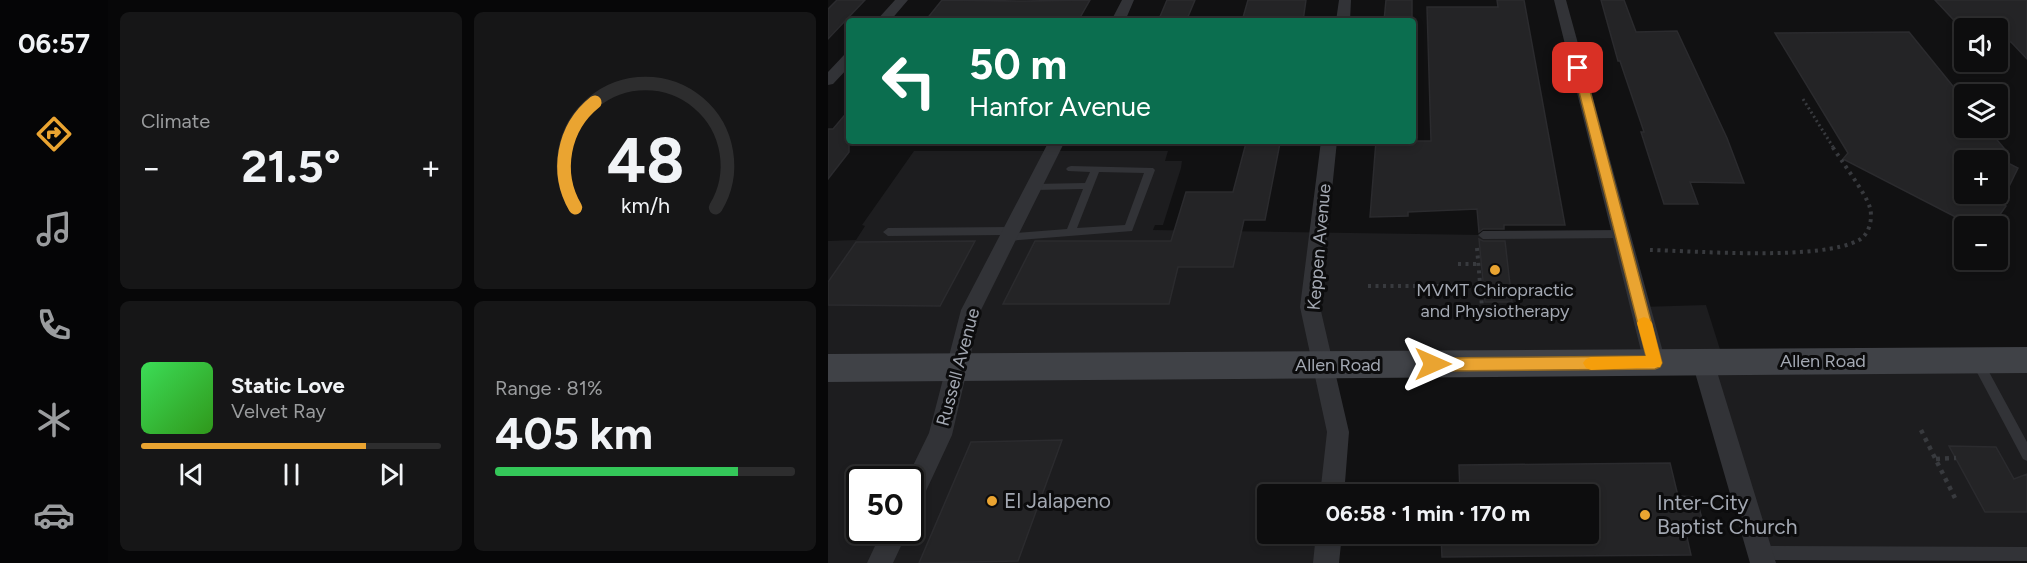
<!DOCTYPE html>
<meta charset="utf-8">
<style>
:root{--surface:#0d0d0e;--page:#161617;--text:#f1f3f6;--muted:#9a9c9e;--line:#2d2d2e;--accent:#eaa431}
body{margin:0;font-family:Figtree,sans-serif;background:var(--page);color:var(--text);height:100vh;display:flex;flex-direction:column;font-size:22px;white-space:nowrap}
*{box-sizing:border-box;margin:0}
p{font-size:20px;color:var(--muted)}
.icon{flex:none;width:33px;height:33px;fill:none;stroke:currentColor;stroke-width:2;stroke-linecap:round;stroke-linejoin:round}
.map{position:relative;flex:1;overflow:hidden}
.details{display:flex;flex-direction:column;gap:12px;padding:12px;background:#070708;width:720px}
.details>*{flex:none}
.hud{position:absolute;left:18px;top:18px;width:570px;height:126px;border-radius:6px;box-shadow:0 3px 9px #0003,0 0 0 2px var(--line);background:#0b6e4f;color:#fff;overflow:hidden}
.controls{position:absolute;left:1126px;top:18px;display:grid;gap:12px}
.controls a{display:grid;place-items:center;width:54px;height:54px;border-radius:6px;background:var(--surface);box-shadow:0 3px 9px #0003,0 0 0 2px var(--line);font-size:30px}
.speed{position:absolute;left:18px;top:466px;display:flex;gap:12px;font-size:30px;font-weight:700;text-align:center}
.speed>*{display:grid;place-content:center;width:78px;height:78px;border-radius:50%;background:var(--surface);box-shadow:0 3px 9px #0003,0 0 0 2px var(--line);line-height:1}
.speed .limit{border:3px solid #111;border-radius:9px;background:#fff;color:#111}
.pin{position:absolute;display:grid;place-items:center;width:51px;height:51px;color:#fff;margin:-26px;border-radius:12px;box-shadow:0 3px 9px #0006}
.me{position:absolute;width:66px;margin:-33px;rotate:90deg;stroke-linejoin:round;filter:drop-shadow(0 0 4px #0008)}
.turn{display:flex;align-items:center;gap:21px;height:126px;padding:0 24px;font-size:27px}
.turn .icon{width:78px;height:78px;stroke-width:2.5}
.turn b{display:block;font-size:42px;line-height:51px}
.big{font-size:45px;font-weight:700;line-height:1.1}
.details .card{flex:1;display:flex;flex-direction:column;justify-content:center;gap:9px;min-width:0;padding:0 21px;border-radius:9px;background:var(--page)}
.details .dial{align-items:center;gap:0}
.dial svg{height:156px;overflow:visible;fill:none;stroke:var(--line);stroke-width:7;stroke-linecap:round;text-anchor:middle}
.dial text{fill:var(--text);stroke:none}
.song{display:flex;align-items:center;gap:18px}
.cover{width:72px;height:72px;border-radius:9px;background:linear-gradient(135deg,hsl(130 70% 55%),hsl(110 70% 35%))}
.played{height:6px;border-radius:3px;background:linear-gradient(90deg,var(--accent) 75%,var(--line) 75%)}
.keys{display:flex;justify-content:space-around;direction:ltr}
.heat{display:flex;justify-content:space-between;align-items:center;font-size:33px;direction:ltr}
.charge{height:9px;border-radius:4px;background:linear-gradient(90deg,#34c759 81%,var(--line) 0)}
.details .tiles{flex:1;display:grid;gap:12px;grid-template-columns:repeat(2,1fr)}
.trip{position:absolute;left:429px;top:484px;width:342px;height:60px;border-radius:6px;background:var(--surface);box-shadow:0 3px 9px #0003,0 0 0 2px var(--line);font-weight:700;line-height:60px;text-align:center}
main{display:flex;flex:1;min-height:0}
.tab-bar{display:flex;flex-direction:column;width:108px;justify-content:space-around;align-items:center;background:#050506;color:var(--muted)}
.tab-bar .icon{width:42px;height:42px}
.tab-bar .on{color:var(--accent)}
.tab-bar b{font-size:27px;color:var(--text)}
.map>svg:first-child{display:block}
.built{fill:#1d1d1f;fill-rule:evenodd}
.building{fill:#242426;stroke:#2b2b2e;stroke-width:1.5;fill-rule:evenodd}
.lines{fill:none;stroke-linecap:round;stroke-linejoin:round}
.path-far2{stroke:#383a3e;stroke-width:3;stroke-dasharray:2 3;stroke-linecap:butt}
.path-far1{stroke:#383a3e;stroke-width:4;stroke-dasharray:3 4.5;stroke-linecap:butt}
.path{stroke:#383a3e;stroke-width:4.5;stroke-dasharray:4 5;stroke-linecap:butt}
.service{fill:#323337;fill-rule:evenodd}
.minor{fill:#323337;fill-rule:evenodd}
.secondary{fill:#404247;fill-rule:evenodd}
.route{fill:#eaa431;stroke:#986b20;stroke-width:1.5}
.slow{fill:#f59e0b}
.poi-dot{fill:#eaa431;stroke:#0c0c0d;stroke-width:2}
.labels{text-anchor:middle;stroke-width:6;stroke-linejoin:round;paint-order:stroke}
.street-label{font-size:18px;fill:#a3a8b2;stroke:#0c0c0d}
.poi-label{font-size:18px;fill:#a3a8b2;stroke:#0c0c0d}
.near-poi-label{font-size:21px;fill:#a3a8b2;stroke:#0c0c0d;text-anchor:start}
</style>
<main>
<nav class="tab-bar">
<b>06:57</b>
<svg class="icon on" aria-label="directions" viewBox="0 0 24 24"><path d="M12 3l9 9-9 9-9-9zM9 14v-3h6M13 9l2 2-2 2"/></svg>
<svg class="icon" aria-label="music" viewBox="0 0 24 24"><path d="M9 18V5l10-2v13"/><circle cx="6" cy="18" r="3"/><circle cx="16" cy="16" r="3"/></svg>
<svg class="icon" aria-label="phone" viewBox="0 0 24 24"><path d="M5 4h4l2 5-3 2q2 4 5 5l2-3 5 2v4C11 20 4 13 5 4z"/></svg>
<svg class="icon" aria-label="climate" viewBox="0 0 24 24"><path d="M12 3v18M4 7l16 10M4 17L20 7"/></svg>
<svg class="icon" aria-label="car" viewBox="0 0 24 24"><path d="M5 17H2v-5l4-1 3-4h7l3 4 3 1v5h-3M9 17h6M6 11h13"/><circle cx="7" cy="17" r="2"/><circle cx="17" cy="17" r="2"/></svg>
</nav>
<section class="details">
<div class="tiles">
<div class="card"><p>Climate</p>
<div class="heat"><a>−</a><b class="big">21.5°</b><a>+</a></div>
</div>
<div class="card dial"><svg viewBox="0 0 100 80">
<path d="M14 69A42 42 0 1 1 86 69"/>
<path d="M14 69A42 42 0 0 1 24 15" stroke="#eaa431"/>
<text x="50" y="56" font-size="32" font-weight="700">48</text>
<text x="50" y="72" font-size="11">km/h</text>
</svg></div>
<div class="card">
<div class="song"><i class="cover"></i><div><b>Static Love</b><p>Velvet Ray</p></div></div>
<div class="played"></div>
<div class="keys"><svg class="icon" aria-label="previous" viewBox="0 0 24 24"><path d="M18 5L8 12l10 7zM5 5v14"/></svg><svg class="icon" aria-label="pause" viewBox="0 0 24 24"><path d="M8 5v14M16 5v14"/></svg><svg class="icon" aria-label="next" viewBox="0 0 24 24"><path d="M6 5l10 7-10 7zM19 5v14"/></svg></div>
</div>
<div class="card"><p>Range · 81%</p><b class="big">405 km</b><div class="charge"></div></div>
</div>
</section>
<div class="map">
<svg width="1199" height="563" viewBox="0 0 1199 563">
<rect width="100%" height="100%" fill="#111112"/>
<!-- built -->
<path class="built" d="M86,151h254l-3,10h17l-1,7 -18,57h-8l-2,5 330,5 139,-1 18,73 66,-2 18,57 303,-2v194l-267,-1 -58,-191 -379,3 9,130h-64v39h61l-3,29h-498v-322l28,-1 9,-14 -3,-1zM32,480h50v51h-50z"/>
<!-- building -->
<path class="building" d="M9,0h28l-37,39v-30z
M114,0l83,1 65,-1 -12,21 -152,-1z
M339,0h28l-8,19h-28z
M420,0h58l-3,21h-61z
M558,0h26v21h-28z
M669,0h27l41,225h-61v4h-21l-4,3 -2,-23 -69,3v4l-38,1 6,-76h55l-4,-134h71z
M773,0h23l12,32 41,-1 50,107 17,45 -54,-1 8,22h-34l-23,-72h3l-24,-71h-2z
M1107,0h92v59l-16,-17h-13v-14h-33v4z
M1081,32l56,69v27h22l22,26 -5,7 14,7 -17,35 5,3 -14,20h-19l-130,-67 5,-6 -73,-120zM1137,160h33v34h-33z
M21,110v42l-21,27v-50h5z
M418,143h34l-15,77h-21l-11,47h-55l-9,37h-166l32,-63h136l15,-49h47z
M651,239l4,2h22l7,61h-27z
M147,241l-35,65 -112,-1v-23l28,-40z
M234,440l-44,121 -99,2 52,-121z
M1121,446l47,1 18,32 13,-5v38h-42z
M842,463l8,33 18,1 10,36h-20l5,22 -249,2 -1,-23h147v-39h-128l-1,-30z"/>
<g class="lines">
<!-- path-far2 -->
<path class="path-far2" d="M975,99l30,48"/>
<!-- path-far1 -->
<path class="path-far1" d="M649,248l5,59
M822,250c47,1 171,11 209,-10 10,-5 14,-21 11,-32 -3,-13 -30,-49 -38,-62
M630,264h20
M540,286h112"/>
<!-- path -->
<path class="path" d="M1093,430l36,72
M1108,459l20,-1"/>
<!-- service -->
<path class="service" d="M243,166l82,2 2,2 -23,61 -124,10 -4,-1 -1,-3 1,-2 -116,1 -5,-4 5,-4 123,-1 3,1 1,5 52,-4 16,-40 -49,1 -5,-3 5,-3 51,-1 5,-11 -22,-1 -2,-2 2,-2zM271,172l45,1 -19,52 -48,3z
M794,230l5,4 -5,4 -139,1 -5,-4 5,-4z
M1150,358l4,1 45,83v19l-4,-2 -51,-96 2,-4z
M932,546l267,1v14l-267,-1 -5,-2 -2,-5 2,-5z"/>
<!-- minor -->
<path class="minor" d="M67,0h13l-18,21h-14z
M294,0h12l-9,21h-14z
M511,0h12l-1,21h-14z
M726,0h12l100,363 -3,7 -8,2 -8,-2 -3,-7z
M21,54v13l-16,17 -5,1v-13l16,-17z
M221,141h16l-84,169 -29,125 -33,71 -9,3v-29h-4l23,-47 32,-123z
M493,141h16l-17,166 29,125 -5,63h-24l7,-63 -27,-125z
M875,353l8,2 3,7 62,201h-26l-58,-201 3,-7z
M54,531h26l-15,32h-26z
M488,534h26l-3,29h-26z"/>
<!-- secondary -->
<path class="secondary" d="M1199,347v26l-1199,9v-28z"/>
</g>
<!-- route -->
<path class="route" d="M747,66l9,2 78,295 -2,4 -5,2 -222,2 -5,-2 -3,-5 3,-4 5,-2 213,-2 -73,-288z"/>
<!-- slow -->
<path class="slow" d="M816,317l5,2 3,4 10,40 -2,4 -69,3 -5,-2 -3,-5 3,-4 5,-2 55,-1 -9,-33 2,-4z"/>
<!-- markers -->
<g class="poi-dot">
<circle cx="667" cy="270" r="6"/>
<circle cx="164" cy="501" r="6"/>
<circle cx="817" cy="515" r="6"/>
</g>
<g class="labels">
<!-- street labels -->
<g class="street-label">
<text transform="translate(491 247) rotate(-85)" y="6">Keppen Avenue</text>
<text x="995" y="367">Allen Road</text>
<text x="510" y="371">Allen Road</text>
<text transform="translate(130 367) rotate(-75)" y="6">Russell Avenue</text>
</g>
<!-- poi labels -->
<g class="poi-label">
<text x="667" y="296">MVMT Chiropractic<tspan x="667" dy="21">and Physiotherapy</tspan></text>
</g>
<!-- near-poi labels -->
<g class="near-poi-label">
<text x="176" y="508">El Jalapeno</text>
<text x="829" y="510">Inter-City<tspan x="829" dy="24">Baptist Church</tspan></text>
</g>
</g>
</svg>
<div class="controls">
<a><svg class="icon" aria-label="sound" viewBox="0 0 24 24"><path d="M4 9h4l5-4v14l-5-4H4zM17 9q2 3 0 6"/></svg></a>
<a><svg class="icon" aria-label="layers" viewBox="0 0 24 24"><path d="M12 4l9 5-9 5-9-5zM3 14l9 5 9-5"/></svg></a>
<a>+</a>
<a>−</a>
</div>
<div class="speed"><div class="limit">50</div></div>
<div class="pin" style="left:750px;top:68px;background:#d93025"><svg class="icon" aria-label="arrive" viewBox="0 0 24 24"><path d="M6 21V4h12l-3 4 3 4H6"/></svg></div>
<svg class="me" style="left:605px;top:364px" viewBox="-20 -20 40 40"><path d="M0-17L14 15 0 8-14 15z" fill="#eaa431" stroke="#fff" stroke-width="4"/></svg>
<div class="trip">06:58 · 1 min · 170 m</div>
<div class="hud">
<div class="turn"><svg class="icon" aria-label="left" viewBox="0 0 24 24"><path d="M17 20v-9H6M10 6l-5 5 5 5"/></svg><div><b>50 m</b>Hanfor Avenue</div></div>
</div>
</div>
</main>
